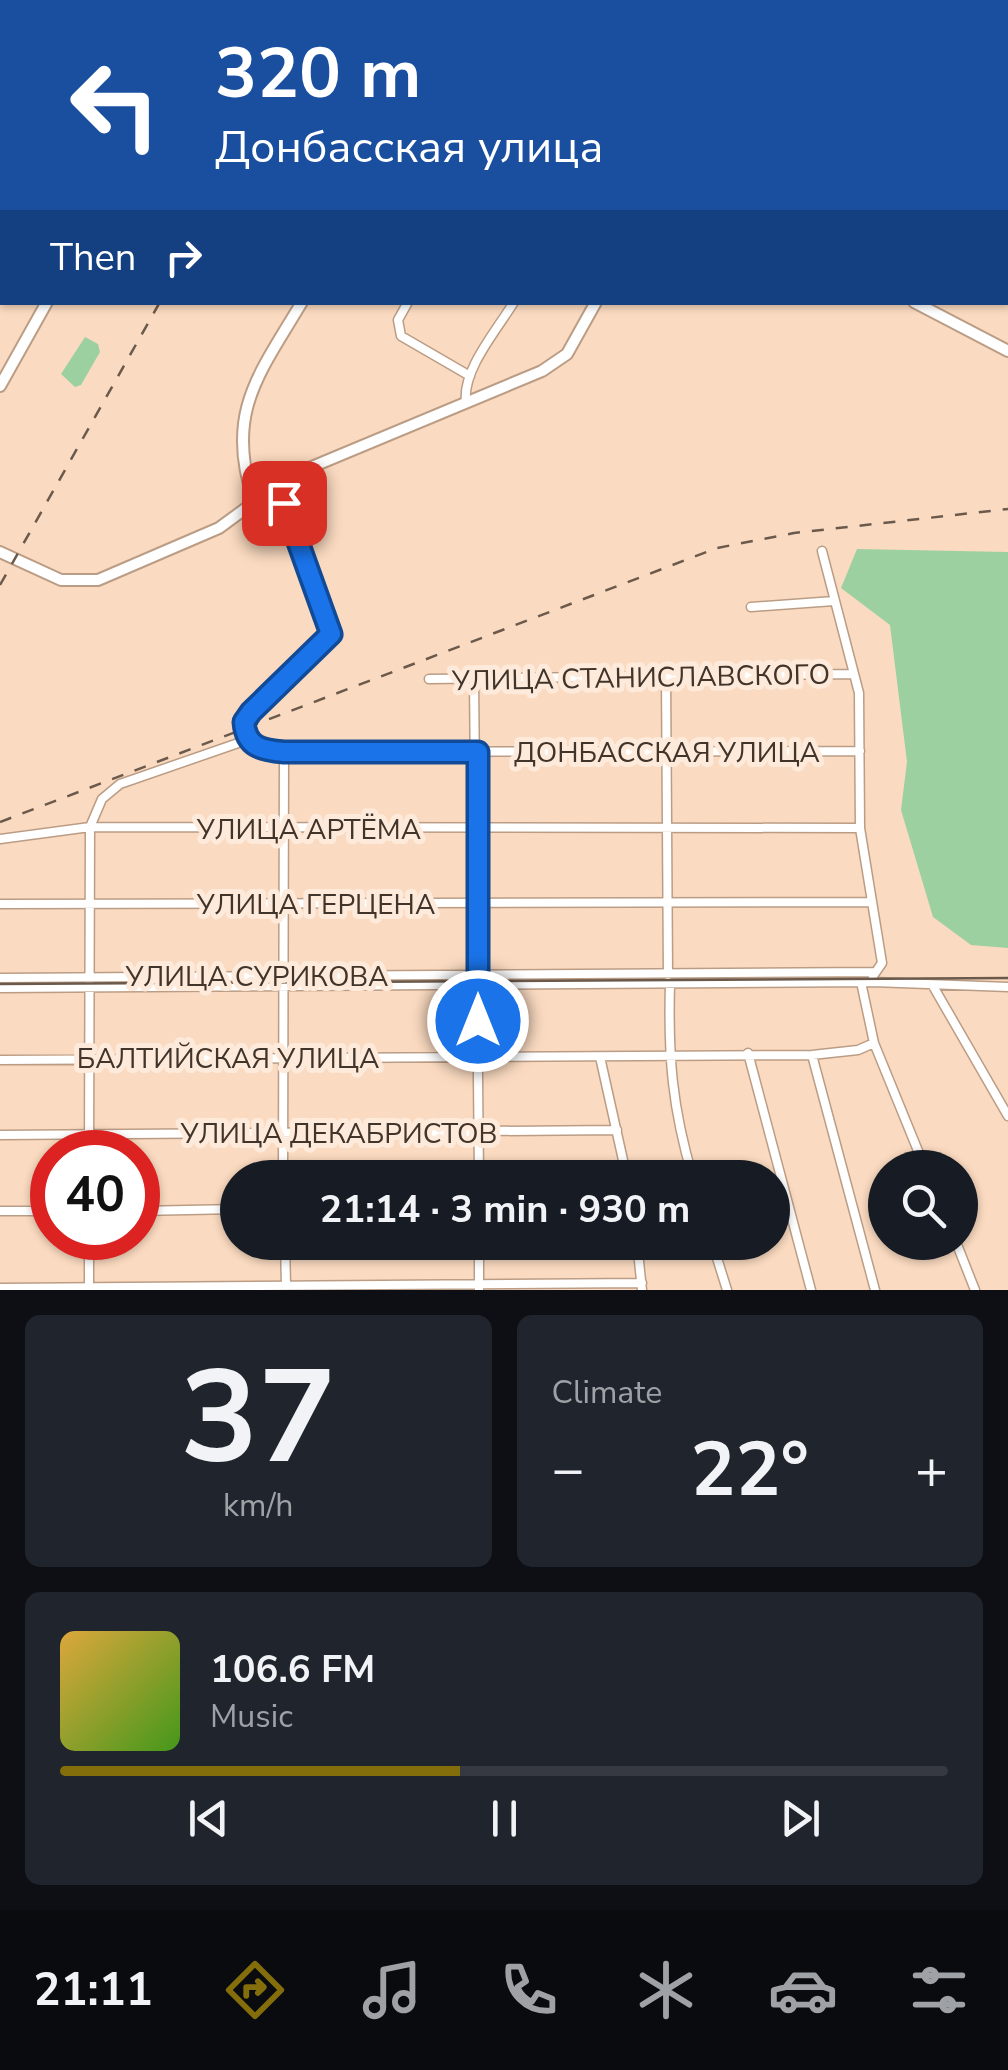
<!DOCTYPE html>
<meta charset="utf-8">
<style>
:root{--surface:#171b24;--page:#20242c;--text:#f1f3f6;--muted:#9ea1a6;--line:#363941;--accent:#846e0b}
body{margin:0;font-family:"Nunito Sans",sans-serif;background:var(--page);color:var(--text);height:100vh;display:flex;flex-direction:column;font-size:38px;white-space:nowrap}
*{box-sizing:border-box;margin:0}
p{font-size:32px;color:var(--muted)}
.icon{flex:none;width:55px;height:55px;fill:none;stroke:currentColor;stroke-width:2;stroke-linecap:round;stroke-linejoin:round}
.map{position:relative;height:1290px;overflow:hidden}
.details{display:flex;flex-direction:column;gap:25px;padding:25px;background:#0d0f14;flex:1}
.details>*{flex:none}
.guide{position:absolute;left:0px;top:0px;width:1010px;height:305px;box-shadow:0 2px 8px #0004;background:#1a4fa0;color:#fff;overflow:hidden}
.buttons{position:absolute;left:868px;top:1150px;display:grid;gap:20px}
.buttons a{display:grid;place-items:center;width:110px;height:110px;border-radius:50%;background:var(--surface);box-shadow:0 2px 8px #0004;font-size:50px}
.speed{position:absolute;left:30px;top:1130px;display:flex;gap:20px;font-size:50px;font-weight:700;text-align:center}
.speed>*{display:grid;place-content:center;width:130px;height:130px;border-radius:50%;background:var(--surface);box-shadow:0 2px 8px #0004;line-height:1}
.speed .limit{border:15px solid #d22;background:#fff;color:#111}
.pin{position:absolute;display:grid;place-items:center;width:85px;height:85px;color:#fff;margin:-42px;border-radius:20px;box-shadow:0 5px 15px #0006}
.me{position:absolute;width:110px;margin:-55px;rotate:0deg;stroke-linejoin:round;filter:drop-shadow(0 0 8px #0008)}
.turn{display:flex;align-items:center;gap:35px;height:210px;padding:0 50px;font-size:45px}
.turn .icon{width:130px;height:130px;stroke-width:2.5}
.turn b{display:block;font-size:70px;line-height:85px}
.then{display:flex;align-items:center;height:95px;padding:0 50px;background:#0003;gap:20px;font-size:38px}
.big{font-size:75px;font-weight:700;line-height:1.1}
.details .widget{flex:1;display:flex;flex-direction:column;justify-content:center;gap:15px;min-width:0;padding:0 35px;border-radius:15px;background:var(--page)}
.details .dial{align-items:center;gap:0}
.dial b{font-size:130px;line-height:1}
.song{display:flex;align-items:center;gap:30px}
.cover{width:120px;height:120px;border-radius:15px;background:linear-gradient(135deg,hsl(40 70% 55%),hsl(100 70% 35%))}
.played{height:10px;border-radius:5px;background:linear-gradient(90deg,var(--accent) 45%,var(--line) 45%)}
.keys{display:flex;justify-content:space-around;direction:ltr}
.heat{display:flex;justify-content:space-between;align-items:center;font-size:55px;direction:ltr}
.details .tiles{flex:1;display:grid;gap:25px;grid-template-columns:1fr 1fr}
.widget:last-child{grid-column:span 2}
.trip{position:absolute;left:220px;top:1160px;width:570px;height:100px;border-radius:50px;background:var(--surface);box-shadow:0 2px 8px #0004;font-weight:700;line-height:100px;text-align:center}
.tab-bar{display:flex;height:160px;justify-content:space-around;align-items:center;background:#090b0e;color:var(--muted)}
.tab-bar .icon{width:70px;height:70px}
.tab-bar .selected{color:var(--accent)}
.tab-bar b{font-size:45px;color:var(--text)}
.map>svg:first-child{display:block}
.green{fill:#9dd0a1}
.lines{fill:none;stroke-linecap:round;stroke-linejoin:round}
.minor-casing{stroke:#bb9d85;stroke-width:11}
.major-casing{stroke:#bb9d85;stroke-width:14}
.minor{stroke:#fff;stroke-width:8}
.major{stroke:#fff;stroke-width:10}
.tram{stroke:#6b5a4c;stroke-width:2.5}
.rail{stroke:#6b5a4c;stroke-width:2.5;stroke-dasharray:12 12;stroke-linecap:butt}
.route-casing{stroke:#114b97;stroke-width:25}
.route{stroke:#1a73e8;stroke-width:18}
.labels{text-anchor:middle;stroke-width:10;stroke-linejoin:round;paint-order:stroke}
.street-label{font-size:28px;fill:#41342a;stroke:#feeada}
</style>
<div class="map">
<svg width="1008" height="1290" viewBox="0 0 1008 1290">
<rect width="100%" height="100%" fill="#fadac0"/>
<!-- green -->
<path class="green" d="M85,337l13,7 2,8 -19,33 -6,2 -14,-13z
M857,549l151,3v396l-37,-3 -38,-28 -32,-107 6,-48 -17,-137 -49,-37z"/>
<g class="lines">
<!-- minor casing -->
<g class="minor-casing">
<path id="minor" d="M216,0h6
M570,0l5,2
M835,0l4,2
M66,2l2,-2
M687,2l1,-2
M775,2l1,-2
M907,2l2,-2
M975,2l1,-2
M408,302l-10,18 3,16 69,40
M466,402c-4,-32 31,-72 48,-100
M822,551l37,142 1,135 22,135 -9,13
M751,607l83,-6
M666,674l2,301
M429,679l423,-5
M474,679l5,499
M247,740l13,10 24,2 576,-1
M247,740l-4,-18 88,-88 -48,-131 -13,-15
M0,839l90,-12 770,1
M0,904l871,-2
M0,978l874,-6
M861,982l13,61 51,125
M670,984c-2,72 2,124 23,194
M933,986l75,130
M0,988l873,-6 135,5
M748,1053l63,237
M812,1055l63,235
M600,1057l27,121
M0,1060l812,-5 46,-5 16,-7
M0,1135l617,-5
M89,1152l1,-325 12,-28 18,-15 127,-44
M283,1178l1,-426
M0,1211h52
M138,1211l100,-2
M89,1238v52
M285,1242l1,44
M479,1242v48
M637,1242l5,48
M712,1242l15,48
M956,1242l19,48
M0,1288l642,-5"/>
</g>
<!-- major casing -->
<g class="major-casing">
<path id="major" d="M471,2l2,-2
M0,114l2,1
M914,302l94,49
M0,386l47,-84
M254,501c-30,-87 5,-127 48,-199
M0,552l61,28h37l121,-52 71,-52 252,-105 25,-17 29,-52"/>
</g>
<!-- minor -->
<use href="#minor" class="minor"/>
<!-- major -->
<use href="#major" class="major"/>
<!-- tram -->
<path class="tram" d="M0,984l1008,-6"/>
<!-- rail -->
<path class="rail" d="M331,2l1,-2
M0,585l160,-283
M0,822l717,-274 77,-15 214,-24"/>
</g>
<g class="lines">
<!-- route casing -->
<g class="route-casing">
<path id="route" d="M284,503l47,131 -80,78 -7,10c2,25 17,28 40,30h194v269"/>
</g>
<!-- route -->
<use href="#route" class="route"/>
</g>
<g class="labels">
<!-- street labels -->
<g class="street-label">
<text transform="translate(641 677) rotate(-1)" y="10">УЛИЦА СТАНИСЛАВСКОГО</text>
<text x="667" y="762">ДОНБАССКАЯ УЛИЦА</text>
<text x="309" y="839">УЛИЦА АРТЁМА</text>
<text x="316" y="914">УЛИЦА ГЕРЦЕНА</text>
<text x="257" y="986">УЛИЦА СУРИКОВА</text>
<text x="228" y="1068">БАЛТИЙСКАЯ УЛИЦА</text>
<text x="339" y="1143">УЛИЦА ДЕКАБРИСТОВ</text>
</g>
</g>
</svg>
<div class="buttons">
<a><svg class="icon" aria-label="search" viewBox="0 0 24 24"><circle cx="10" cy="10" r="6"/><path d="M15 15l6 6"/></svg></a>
</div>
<div class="speed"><div class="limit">40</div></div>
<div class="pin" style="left:284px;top:503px;background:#d93025"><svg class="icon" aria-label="arrive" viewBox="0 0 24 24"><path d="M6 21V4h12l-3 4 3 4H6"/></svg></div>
<svg class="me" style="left:478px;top:1021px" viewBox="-20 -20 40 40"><circle r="17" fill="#1a73e8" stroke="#fff" stroke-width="3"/><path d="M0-11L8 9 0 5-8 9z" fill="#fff"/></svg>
<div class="trip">21:14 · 3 min · 930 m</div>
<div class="guide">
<div class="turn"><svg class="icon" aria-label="left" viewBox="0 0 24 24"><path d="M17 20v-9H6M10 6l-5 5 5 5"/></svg><div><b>320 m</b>Донбасская улица</div></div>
<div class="then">Then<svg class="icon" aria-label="right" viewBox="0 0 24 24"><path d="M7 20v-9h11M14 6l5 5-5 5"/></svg></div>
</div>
</div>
<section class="details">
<div class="tiles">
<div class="widget dial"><b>37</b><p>km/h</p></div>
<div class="widget"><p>Climate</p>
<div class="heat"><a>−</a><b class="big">22°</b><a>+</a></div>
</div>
<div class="widget">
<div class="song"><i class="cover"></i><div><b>106.6 FM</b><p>Music</p></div></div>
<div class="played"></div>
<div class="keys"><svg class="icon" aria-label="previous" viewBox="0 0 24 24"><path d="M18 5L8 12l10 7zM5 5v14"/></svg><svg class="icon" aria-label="pause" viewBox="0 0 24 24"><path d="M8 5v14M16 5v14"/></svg><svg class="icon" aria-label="next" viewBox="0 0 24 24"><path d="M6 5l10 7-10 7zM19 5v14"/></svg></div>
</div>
</div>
</section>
<nav class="tab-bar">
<b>21:11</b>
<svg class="icon selected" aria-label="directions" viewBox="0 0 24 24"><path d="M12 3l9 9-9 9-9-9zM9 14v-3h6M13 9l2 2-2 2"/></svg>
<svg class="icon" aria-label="music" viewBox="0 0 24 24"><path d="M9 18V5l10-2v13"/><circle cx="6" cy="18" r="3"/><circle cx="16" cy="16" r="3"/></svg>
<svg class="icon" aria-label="phone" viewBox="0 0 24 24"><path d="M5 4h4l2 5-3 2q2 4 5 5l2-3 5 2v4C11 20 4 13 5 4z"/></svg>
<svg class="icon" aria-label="climate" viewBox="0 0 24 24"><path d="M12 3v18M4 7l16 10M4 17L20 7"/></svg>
<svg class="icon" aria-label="car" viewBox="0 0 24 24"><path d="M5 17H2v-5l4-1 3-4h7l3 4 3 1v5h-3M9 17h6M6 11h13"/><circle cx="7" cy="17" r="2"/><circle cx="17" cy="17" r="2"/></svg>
<svg class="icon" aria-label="filters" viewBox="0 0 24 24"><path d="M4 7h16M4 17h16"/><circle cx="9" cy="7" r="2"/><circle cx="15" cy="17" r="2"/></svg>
</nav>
